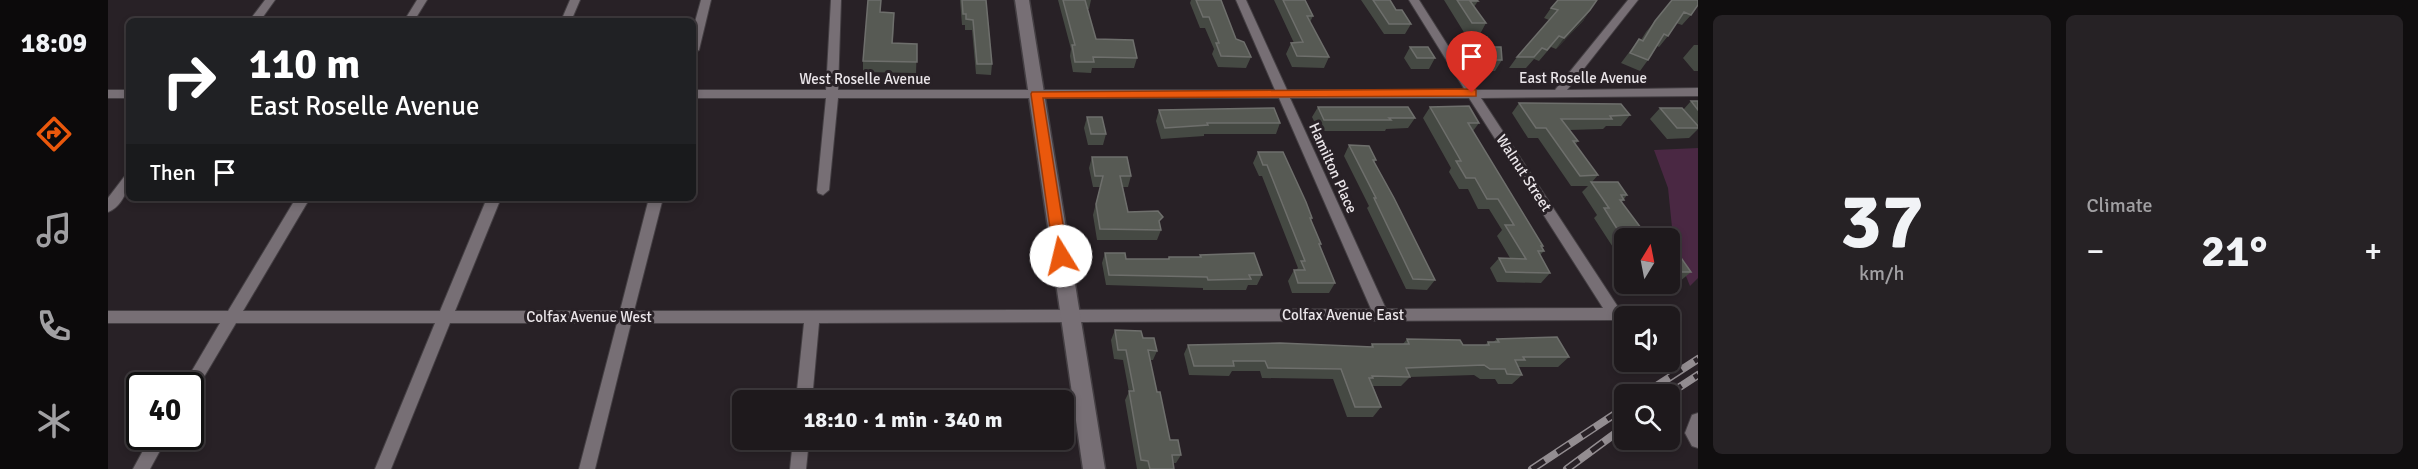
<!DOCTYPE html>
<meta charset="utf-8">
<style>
:root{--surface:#1e191c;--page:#262225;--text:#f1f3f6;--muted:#a1a0a3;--line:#3c383b;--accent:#ea580c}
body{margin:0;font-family:Signika,sans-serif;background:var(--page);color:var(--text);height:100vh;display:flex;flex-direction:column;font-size:22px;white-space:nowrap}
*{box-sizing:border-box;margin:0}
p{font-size:20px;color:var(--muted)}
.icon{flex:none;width:33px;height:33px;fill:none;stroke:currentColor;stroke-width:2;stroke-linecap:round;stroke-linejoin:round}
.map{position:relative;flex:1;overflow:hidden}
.drawer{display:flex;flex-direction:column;gap:15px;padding:15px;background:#100e0f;width:720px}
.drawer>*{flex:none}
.guide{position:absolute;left:18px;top:18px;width:570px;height:183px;border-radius:9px;box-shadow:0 3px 9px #0003,0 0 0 2px var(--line);background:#202124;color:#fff;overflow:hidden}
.needle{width:39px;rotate:10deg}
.controls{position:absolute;left:1506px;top:228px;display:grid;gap:12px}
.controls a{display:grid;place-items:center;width:66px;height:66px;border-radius:9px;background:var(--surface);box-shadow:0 3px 9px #0003,0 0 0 2px var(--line);font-size:30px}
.speed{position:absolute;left:18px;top:372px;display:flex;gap:12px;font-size:30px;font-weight:700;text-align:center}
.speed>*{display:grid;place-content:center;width:78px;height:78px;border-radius:50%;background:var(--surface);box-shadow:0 3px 9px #0003,0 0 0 2px var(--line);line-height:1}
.speed .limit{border:3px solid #111;border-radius:9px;background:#fff;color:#111}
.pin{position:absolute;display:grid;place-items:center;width:51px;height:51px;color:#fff;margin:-62px -26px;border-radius:50% 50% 50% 0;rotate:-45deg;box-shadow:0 0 6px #0007}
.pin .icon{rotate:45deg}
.me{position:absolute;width:66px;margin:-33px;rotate:351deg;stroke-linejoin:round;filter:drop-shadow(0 0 4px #0008)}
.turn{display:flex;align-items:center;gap:21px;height:126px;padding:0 24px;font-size:27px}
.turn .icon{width:78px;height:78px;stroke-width:2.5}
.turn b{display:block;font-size:42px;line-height:51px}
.then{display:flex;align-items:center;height:57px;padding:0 24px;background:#0003;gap:12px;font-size:22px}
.big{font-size:45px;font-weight:800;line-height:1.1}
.drawer .widget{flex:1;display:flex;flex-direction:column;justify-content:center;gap:9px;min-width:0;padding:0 21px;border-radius:9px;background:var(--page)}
.drawer .dial{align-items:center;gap:0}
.dial b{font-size:78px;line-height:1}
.heat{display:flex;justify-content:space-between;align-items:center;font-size:33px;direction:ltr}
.drawer .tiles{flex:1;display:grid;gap:15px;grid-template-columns:repeat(2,1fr)}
.trip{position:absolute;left:624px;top:390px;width:342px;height:60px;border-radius:9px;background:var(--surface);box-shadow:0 3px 9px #0003,0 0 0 2px var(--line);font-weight:800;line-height:60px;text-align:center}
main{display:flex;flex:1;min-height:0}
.menu{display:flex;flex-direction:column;width:108px;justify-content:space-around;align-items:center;background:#0c0a0b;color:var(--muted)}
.menu .icon{width:42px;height:42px}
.menu .selected{color:var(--accent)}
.menu b{font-size:27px;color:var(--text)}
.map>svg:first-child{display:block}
.green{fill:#4a2843}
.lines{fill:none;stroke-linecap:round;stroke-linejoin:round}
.minor-casing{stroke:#443f43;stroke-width:2}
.tertiary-casing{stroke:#443f43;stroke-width:3}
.minor{fill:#776f75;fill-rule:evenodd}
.tertiary{fill:#776f75;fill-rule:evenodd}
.rail-casing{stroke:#938d91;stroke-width:8}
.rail{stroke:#282126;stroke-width:5;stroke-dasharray:15;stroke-linecap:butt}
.wall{fill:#454943}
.shaded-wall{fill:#323230}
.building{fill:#575a54;stroke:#6e6f6c;stroke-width:1.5}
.route{fill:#ea580c;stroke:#983908;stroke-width:1.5}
.labels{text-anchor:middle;stroke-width:6;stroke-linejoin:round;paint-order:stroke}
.street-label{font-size:15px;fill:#eae5e9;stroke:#282126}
</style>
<main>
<nav class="menu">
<b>18:09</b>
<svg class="icon selected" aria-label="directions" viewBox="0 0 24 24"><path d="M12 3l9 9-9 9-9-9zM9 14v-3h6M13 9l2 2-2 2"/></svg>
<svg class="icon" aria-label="music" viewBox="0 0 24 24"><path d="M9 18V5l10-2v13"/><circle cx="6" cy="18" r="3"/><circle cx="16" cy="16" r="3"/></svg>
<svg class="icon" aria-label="phone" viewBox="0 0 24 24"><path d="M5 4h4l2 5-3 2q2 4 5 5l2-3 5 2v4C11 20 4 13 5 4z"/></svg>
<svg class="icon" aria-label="climate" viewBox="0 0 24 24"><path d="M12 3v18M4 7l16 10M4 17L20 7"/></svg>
</nav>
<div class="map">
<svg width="1590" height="469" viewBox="0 0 1590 469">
<rect width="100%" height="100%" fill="#282126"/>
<!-- green -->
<path class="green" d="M1590,148v130l-8,8 -16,-39 -6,-59 -14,-38z"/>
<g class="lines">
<!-- minor casing -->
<g class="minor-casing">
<path id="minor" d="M157,0h10l-15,21h-11z
M309,0h10l-13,21h-10z
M462,0h10l-9,21h-10z
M593,0h10l-12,50 -6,3v-24z
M723,0h10l-3,90h437l-39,-90h10l41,90h178l-56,-90h10l57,90h79l73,-90h10l-71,90 131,-2v8l-217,2 139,212 2,4 -2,4 -5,2 -796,3 -7,77h-16l8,-77h-173l-36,146h-16l38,-146h-167l-59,146h-16l60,-146h-199l-41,69 -5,2v-8h-7l37,-63h-112v-12h120l68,-113h14l-67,113h197l47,-113h14l-46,113h165l29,-113h14l-29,113 737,-2 -92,-211h-441l-9,92 -6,5 -5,-2 -1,-3 9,-92h-133v-8h133zM1182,98h179l134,210 -217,1z
M0,90h21v8h-21z
M21,175c0,14 -7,32 -21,37v-14l16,-21z
M1590,413v35l-6,-2 -7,-13 7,-18z
M43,436h17l-18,33h-17z
M685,440h16l-3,29h-16z"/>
</g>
<!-- tertiary casing -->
<g class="tertiary-casing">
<path id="tertiary" d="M907,0h14l76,469h-22z"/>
</g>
<!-- minor -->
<use href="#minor" class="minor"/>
<!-- tertiary -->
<use href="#tertiary" class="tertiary"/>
<!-- rail casing -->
<g class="rail-casing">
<path id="rail" d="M1536,394l54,-35
M1561,394l29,-19
M1424,469l92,-61
M1459,469l57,-42"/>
</g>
<!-- rail -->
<use href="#rail" class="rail"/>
</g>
<!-- wall -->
<path class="wall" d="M852,0h26l6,64 -1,11 -15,-1 -4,-44h-7v-5h-3z
M950,0h33l-2,9h-2l9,30 41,19 -3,10h-42l-1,5 -18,-1 -3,-16 1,-7z
M1083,0h30l15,39 15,18 -5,11 -28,-1 -6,-13 2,-5 -9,-21h-5l-10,-25z
M1166,0h31l8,16 -3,6 19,35 -5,11 -32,-1 -6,-13 5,-11h3z
M1253,0h29l6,10 15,14 -6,10h-21z
M1336,0h33l1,1 -4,6 12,16 -6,11h-15z
M1564,0l19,15 -9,10 -6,-2 -8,13 -9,11 -2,-1 -9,14 -8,11 -19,-8 18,-24 2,1 5,-8z
M1443,8l39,2 -7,11 -27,28 -5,-2 -12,14 -5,-2 -8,9h-17l8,-11 32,-37 -5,-2z
M773,12l13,11 -1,20 24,1 -1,29 -53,-1v-11z
M1364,37l30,23 -7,11h-13l-17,-23z
M1586,45h4v26h-4l-11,-13z
M1302,47l25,11 -6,11h-18l-7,-11z
M1583,101h7v28l-9,9 -22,1 -17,-20 10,-11 23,2z
M1411,103l111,12 -9,11h-15l-3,3 -34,1 9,11 -3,4 23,30 -6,7 35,13 -5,7 2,36v20h-4l-26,-40 3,-3 -15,-23 6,-6h-17l-33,-48h-10l-16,-25z
M1210,107l97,11 -7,10 -22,1 -1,2h-66l-7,-14z
M1322,107l49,16 -6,8 70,115 -1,1 2,4 -4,4 10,18 -9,10 -44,-1 -7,-14 9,-10h11l-13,-22 5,-6 -13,-21h-11l-10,-20h-9l-10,-17 2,-4 -28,-50z
M1051,110l121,13 -4,11h-72v2l-43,3 -5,-18z
M979,117l19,17 -3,11h-15l-4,-17z
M1241,145l27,15 -2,3 61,117 -8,10 -21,-1 -39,-81 2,-2 -25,-50z
M1150,152l54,66 -1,3 9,25 15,37 -6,10h-37l-4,-12 6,-11h2l2,-2 -36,-92h-3l-6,-13z
M984,157l39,19 -3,11h-5l5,25 32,13 1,5 -4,10h-60l-4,-25 7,-28h-7l-4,-19z
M1562,252l21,20 -12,10h-9z
M997,253l21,6h42l1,-2h31v-2l62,20 -5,10h-9l-2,5h-43v-2l-97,-3 -4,-22z
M1007,330l28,8 14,13 -4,9h-3l7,32 13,48 11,15 -5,8h-2v6h-37l-12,-69 4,-8 -6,-32 -9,-1 -3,-19z
M1299,339l56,6h22l3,-3h5l4,-3 72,18 -11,10h-39l3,8 -10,9h-14l-3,-5h-15l-6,-4 -64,2 -9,9h-28l8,21 -8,10h-26l-14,-38 -71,-1 -2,-7h-28l-3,5 -40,-1 -5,-21 4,-9 182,2 2,-3h31z"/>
<!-- shaded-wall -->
<path class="shaded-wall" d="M1482,10l-7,11 -27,28 8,-11z"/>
<!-- building -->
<path class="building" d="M760,0h13l-1,12 14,1 -2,30 25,1v18l-54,-1z
M854,0h24l6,64h-15l-4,-44 -7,-1v-5h-3z
M955,0h22l11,39 37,1 4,18 -44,-1 1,5h-19l-3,-17h3z
M1088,0h25l15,39 8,3 7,15 -30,-1 -5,-13h3l-10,-26h-6z
M1175,0h22l8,16h-6l22,41 -32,-1 -6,-13 12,-1z
M1265,0h17l6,10h6l9,14h-22z
M1349,0h20l1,1h-8l16,22h-14z
M1450,0h39l-7,10 -26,28 -5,-2 -12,14 -5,-2 -8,9h-17l41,-47 -7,-2z
M1564,0h26v5l-7,10 -7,-3 -16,24 -4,-2 -16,26 -18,-7 9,-14 4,2 12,-20z
M1364,37h15l7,10h7l1,13h-13z
M1302,47h18l7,11h-18z
M1583,101h7v9z
M1411,103l102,1 9,11 -20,1 2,3h-51l17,22h-5l25,34 -18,1 -34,-48h-10z
M1361,106l10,17h-11l75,123h-2l3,5h-6l12,22 -44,-1 -7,-14 27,1 -21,-34h9l-16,-26h-11l-12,-21h-9l-10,-17h5l-31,-54z
M1210,107h90l7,11h-26l2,2h-67z
M1166,108l6,15h-73l1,2 -43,3 -6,-18z
M1552,108h22l16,18v2h-21z
M979,117h15l4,17h-15z
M1241,145l20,1 7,14h-3l21,38 41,82 -22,-1 -39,-81h2z
M1150,152h25l23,50 6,16h-2l11,26h-2l16,39h-37l-4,-13h11l-4,-9h4l-38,-96h-4z
M984,157h35l4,19h-11l8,36 30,-1 5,6 -4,4 2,9 -61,-1 -4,-25 7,-28h-8z
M1483,182h27l9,13h-6l3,5h-4l24,32h10l5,6h-35v2l-20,-32h5z
M1562,252h7l14,20h-21z
M997,253h20l1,6h43v-2h32l-1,-2 54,-2 8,22h-13l2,4 -43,1 -1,-3 -98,-2z
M1007,330l26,1 2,7h11l3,13 -9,-1 9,42h3l10,48h8l3,15h-9l2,14h-24l-2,-8 -7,-1 -12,-69h5l-8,-41h-8z
M1449,337l12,20h-46l2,3h-10l7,15 -15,-1 -2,-5h-15l-6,-4 -78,3 4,9 -38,-1 1,2h-4l12,29h-26l-14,-38 -73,-1 -3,-7h-32l1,5h-40l-6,-21 92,-2 93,4 -1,-3h37l-2,-5 53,1 3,5h26l-1,-3h11l-2,-3z"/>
<!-- route -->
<path class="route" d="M1364,89l4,1v6l-433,2 25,158 -7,6 -7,-6 -23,-162 1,-2z"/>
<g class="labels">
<!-- street labels -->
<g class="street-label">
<text x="1475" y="83">East Roselle Avenue</text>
<text x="757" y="84">West Roselle Avenue</text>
<text transform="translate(1225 168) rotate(66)" y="5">Hamilton Place</text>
<text transform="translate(1416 173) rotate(57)" y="5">Walnut Street</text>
<text x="1235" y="320">Colfax Avenue East</text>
<text x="481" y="322">Colfax Avenue West</text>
</g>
</g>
</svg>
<div class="controls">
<a><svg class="needle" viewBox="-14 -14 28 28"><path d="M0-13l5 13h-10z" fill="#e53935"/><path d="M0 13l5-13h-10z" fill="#a1a0a3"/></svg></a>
<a><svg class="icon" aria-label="sound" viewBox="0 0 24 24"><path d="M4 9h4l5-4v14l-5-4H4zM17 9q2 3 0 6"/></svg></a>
<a><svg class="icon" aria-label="search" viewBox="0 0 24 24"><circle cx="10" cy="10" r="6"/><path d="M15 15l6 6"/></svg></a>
</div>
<div class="speed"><div class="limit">40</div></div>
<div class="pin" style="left:1364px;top:93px;background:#d93025"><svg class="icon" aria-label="arrive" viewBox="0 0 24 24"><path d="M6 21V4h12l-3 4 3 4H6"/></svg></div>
<svg class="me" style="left:953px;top:256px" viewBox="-20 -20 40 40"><circle r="19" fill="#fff"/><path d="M0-13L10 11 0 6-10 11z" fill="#ea580c"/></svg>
<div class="trip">18:10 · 1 min · 340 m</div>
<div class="guide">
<div class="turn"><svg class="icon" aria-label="right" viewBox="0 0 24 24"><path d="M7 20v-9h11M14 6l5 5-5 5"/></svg><div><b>110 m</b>East Roselle Avenue</div></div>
<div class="then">Then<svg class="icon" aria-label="arrive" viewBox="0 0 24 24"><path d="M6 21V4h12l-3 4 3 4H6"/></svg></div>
</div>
</div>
<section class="drawer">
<div class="tiles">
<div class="widget dial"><b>37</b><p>km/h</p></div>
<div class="widget"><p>Climate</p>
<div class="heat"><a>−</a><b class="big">21°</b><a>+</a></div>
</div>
</div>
</section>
</main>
